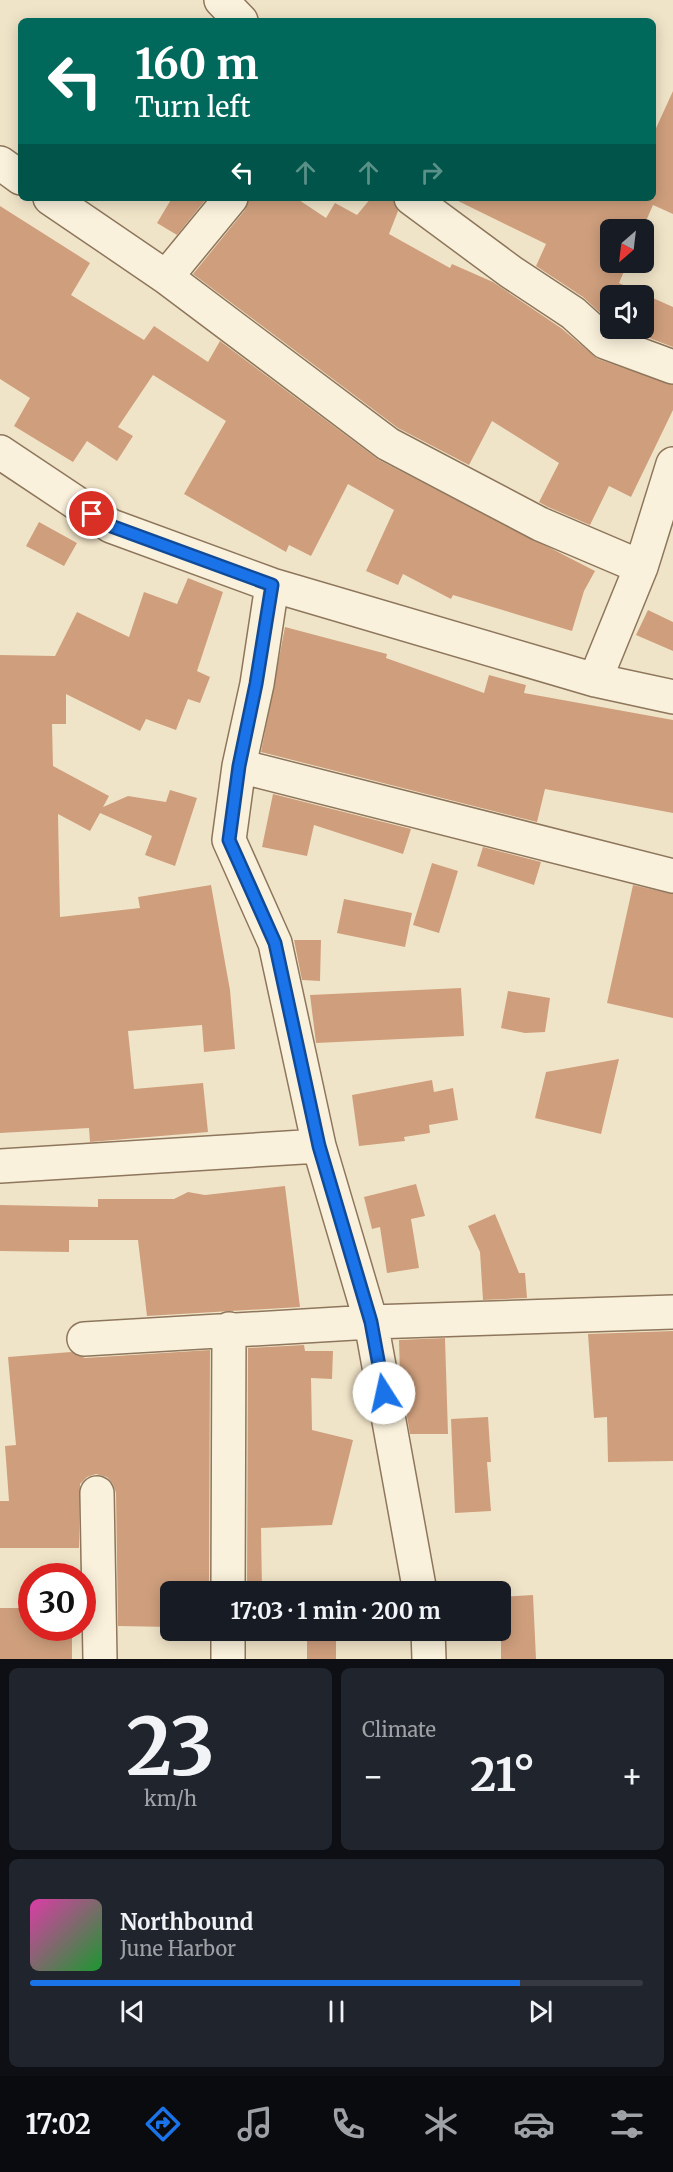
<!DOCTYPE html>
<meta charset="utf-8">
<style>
:root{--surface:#171b24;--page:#20242c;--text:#f1f3f6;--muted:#9ea1a6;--line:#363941;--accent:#1a73e8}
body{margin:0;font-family:Merriweather,serif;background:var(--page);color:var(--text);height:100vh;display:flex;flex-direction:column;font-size:22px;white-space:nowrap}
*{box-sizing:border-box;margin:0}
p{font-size:20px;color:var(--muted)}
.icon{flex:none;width:33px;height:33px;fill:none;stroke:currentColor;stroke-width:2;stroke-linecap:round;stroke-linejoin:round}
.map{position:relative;height:1659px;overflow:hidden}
.details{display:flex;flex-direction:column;gap:9px;padding:9px;background:#0d0f14;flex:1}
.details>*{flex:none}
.guide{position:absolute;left:18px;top:18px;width:638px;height:183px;border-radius:9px;box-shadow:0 3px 15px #0003;background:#00695c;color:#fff;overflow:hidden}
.needle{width:39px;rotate:208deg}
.tools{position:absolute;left:600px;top:219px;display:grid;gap:12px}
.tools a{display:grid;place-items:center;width:54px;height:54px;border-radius:9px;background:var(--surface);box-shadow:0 3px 15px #0003;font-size:30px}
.speed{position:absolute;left:18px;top:1563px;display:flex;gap:12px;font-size:30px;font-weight:700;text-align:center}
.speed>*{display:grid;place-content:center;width:78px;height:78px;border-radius:50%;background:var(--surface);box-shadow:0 3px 15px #0003;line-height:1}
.speed .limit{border:9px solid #d22;background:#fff;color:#111}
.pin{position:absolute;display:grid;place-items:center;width:51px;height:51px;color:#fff;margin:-26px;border:3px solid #fff;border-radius:50%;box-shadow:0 2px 6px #0007}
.me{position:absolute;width:66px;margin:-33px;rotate:350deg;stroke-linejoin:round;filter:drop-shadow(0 0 4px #0008)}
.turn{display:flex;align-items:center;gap:21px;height:126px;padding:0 18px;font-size:27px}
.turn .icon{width:78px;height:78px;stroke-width:2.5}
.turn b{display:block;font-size:42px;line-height:51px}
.lanes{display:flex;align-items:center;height:57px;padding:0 18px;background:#0003;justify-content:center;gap:30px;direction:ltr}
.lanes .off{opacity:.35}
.big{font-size:45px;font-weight:700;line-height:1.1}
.details .tile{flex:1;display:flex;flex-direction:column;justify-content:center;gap:9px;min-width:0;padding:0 21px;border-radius:9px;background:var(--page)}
.details .dial{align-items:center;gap:0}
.dial b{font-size:78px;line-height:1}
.song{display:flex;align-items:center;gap:18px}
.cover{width:72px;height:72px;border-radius:9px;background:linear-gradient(135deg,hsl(320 70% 55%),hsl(130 70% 35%))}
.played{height:6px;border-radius:3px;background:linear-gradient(90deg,var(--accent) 80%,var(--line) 80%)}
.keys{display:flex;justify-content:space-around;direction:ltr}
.heat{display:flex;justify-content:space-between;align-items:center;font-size:33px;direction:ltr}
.details .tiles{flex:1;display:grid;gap:9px;grid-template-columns:1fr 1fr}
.tile:last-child{grid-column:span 2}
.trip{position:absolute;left:160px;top:1581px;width:351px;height:60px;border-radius:9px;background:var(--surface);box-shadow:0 3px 15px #0003;font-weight:700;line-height:60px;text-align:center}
.menu{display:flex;height:96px;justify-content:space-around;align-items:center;background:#090b0e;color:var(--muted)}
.menu .icon{width:42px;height:42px}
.menu .active{color:var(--accent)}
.menu b{font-size:27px;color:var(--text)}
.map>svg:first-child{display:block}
.building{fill:#cf9f7d}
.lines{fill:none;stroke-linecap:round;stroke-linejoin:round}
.minor-casing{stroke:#8d765c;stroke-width:36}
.minor{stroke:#faf1dc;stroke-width:33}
.route-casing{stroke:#114b97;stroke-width:15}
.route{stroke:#1a73e8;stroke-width:10}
</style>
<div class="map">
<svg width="673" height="1659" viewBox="0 0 673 1659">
<rect width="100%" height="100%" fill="#f0e4c8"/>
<!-- building -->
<path class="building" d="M673,91v123l-20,-9 -11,25h-32v32h18l-9,21 54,24v40l-50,-19h21v-32h-34v26l-27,-25 -47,-31 10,-22 -94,-46h200v-61z
M172,198h35l-30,37 -20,-12z
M249,198h47l30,20 9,-15 22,12 14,-17h22l5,13 -9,23 61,34 2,-4 41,18 68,46 37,31 75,26v25l-42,87 -22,-11 -19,39 -42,-18 -9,-5 20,-39 -67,-42 -23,44 -71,-37 -205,-154 52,-64z
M0,206l90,57 -19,32 73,45 10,-14 54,36 12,-21 159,119 216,111 -11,20 -12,40 -119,-36 -2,4 -48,-25 -5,11 -32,-14 28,-61 -46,-26 -37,72 -22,-11 -3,7 -102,-58 42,-73 -73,-46 -35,52 15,9 -16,25 -30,-20 -14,21 -59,-36 16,-28 -30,-19z
M39,522l38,21 -13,23 -38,-20z
M188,578l35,14 -26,79 13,6 -10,26 -12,-4 -12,31 -30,-11 -6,12 -74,-37v30h-14l1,42 56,30 -6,11 25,-11 38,6 4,-12 27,8 -22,68 -30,-11 7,-19 -52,-23 -10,18 -32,-17 2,103 80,-9 -2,-11 73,-12 19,105 5,59 -31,3 -2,-27 -74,6 6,58 69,-6 5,49 -118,10 -1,-14 -89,5v-478l55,1 22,-44 52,25 15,-45 33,12z
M648,610l25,12v29l-37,-16z
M285,627l102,27 -1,4 98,35 5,-18 37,10 -2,8 149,27v93l-128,-24 -8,33 -276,-70z
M273,794l138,35 -8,25 -89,-29 -7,31 -45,-9z
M483,847l58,15 -7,23 -57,-19z
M432,863l26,8 -19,62 -26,-8z
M633,885l40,9v124l-66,-15z
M344,899l68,14 -7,34 -68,-14z
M294,940h27l-1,41 -18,-1z
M461,988l3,48 -148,7 -6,-48z
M508,991l42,7 -5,34 -20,1 -24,-5z
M619,1059l-18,75 -66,-16 11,-46z
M432,1080l2,12 19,-4 5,32 -29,5 1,8 -26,4 1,4 -46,5 -7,-51z
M416,1184l9,32 -14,3 8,49 -32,5 -7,-46 -8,2 -8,-32z
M285,1186l15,121 -153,9 -9,-76h-69v12l-69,-1v-46l98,2v-8h76l14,-7 17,3z
M495,1214l24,59h6l2,25 -44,2 -3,-48 -12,-26z
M673,1331v130l-65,1 -1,-45 -13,1 -6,-84z
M445,1338l3,96h-38l-10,-58 -1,-36z
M304,1345l1,6h28l-1,28 -21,-1 1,52 41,10 -21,85 -71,3 1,64h-15l1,-244z
M210,1350l-1,242h-38v35l-53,-1 -2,-133 -3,-9 -6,-7 -11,-3 -9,3 -7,7 -1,64h-79v-47h9l-4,-55 11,-1 -8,-88 63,-5 14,6z
M488,1417l3,45h-4l4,49 -36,2 -4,-94z
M330,1582l1,10h-62l-1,-7z
M533,1595l3,64h-35v-62z
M0,1608h32v20h40v31h-72z
M270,1630h66v29h-29v-26l-37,1z"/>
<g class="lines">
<!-- minor casing -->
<g class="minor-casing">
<path id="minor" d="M221,0l20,21
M0,163l21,15
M50,198l116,79 222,167 152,80 101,43
M411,198l100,74 62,41 32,29 68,25
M166,277l65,-79
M0,452l111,74 161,59 323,95 78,17
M272,585l-15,99 -18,82 -10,74 46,103 44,203 52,176 49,270
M595,680l46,-113 32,-103
M239,766l434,110
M0,1166l319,-20
M84,1339l287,-17 302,-10
M97,1493l3,166
M228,1592l1,-263
M428,1630l1,29
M228,1659v-29"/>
</g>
<!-- minor -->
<use href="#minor" class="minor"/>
</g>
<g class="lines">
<!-- route casing -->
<g class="route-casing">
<path id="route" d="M92,514l19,12 161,59 -16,99 -17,82 -10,74 46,103 44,203 52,176 13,71"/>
</g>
<!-- route -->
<use href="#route" class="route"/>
</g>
</svg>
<div class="tools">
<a><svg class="needle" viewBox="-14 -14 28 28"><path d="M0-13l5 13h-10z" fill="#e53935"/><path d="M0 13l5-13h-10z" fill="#9ea1a6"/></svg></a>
<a><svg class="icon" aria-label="sound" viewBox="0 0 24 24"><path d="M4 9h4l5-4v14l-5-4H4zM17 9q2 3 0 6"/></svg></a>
</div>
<div class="speed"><div class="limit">30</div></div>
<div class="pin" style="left:92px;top:514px;background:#d93025"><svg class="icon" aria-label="arrive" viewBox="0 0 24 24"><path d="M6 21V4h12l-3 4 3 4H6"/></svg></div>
<svg class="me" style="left:384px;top:1393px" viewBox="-20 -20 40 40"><circle r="19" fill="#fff"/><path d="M0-13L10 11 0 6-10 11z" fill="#1a73e8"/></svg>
<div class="trip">17:03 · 1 min · 200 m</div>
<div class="guide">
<div class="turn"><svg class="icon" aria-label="left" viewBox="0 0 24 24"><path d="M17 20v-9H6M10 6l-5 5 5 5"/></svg><div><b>160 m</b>Turn left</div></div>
<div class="lanes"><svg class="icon" aria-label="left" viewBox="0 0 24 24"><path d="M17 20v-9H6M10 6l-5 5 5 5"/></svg><svg class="icon off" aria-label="ahead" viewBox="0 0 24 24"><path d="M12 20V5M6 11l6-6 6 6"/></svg><svg class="icon off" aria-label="ahead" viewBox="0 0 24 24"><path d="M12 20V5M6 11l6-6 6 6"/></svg><svg class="icon off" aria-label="right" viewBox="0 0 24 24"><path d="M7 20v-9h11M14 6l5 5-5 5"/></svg></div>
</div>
</div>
<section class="details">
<div class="tiles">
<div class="tile dial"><b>23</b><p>km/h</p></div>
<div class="tile"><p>Climate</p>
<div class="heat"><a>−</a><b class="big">21°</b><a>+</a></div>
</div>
<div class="tile">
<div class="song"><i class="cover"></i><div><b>Northbound</b><p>June Harbor</p></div></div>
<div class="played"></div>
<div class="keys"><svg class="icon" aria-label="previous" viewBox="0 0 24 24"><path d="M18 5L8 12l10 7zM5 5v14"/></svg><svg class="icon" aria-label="pause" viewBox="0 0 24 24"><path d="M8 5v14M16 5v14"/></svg><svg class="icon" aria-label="next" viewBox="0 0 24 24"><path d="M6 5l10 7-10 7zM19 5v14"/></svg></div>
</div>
</div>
</section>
<nav class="menu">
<b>17:02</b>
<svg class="icon active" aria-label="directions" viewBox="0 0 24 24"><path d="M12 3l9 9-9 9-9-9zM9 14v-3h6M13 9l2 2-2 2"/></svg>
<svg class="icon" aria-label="music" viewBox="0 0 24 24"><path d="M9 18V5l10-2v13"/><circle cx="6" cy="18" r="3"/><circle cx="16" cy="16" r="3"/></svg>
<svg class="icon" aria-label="phone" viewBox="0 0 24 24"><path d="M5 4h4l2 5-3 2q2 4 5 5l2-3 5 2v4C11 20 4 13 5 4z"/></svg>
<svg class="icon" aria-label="climate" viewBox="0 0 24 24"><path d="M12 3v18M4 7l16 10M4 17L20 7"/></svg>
<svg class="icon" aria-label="car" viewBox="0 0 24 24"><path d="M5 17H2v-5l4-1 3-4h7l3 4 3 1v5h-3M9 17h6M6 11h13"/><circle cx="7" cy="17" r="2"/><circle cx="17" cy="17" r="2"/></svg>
<svg class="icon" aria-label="filters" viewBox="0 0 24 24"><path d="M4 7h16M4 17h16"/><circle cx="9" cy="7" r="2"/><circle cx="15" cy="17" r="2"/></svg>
</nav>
